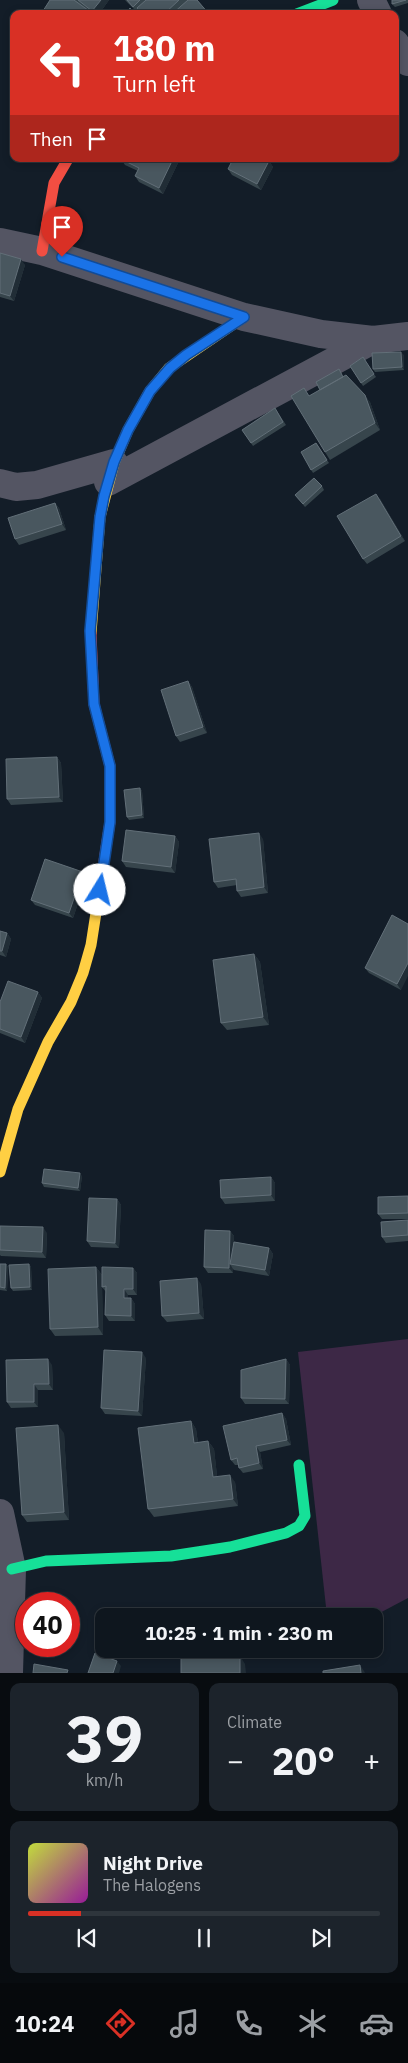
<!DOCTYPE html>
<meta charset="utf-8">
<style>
:root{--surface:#0e161e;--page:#1c232b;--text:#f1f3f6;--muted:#9b9fa4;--line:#2e353c;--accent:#d93025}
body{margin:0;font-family:"IBM Plex Sans",sans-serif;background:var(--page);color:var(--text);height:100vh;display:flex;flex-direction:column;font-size:19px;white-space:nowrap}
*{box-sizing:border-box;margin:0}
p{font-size:16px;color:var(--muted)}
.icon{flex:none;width:28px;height:28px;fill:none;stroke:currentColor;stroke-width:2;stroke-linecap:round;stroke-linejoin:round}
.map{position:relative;height:1673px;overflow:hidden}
.details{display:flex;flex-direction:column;gap:10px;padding:10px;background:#080c10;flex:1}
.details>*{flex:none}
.hud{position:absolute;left:10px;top:10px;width:389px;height:152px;border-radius:10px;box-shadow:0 2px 8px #0003,0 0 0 1px var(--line);background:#d93025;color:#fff;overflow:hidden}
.speed{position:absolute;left:15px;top:1592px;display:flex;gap:10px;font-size:25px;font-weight:700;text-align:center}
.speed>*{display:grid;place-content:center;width:65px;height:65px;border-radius:50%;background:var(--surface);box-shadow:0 2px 8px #0003,0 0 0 1px var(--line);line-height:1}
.speed .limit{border:8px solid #d22;background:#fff;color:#111}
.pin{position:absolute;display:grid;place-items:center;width:42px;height:42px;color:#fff;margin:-51px -21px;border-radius:50% 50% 50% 0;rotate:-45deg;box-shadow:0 0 5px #0007}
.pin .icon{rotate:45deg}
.me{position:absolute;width:55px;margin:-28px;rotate:9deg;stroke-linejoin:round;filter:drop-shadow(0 0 4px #0008)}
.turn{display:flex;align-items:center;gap:18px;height:105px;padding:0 20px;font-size:22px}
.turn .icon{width:65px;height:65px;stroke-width:2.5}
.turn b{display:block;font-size:35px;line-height:42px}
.then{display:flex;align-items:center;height:48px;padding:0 20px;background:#0003;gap:10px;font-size:19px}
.big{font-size:38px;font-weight:800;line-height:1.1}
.details .widget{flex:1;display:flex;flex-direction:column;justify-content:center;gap:8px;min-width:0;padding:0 18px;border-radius:10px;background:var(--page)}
.details .dial{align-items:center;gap:0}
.dial b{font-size:65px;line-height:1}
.song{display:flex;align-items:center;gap:15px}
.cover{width:60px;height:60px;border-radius:8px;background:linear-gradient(135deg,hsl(70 70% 55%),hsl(300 70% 35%))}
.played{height:5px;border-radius:2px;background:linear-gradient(90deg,var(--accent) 15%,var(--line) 15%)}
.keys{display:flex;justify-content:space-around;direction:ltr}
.heat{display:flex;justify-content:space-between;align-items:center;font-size:28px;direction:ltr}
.details .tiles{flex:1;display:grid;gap:10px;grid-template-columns:1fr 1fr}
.widget:last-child{grid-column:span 2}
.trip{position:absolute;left:95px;top:1608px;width:288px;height:50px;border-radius:10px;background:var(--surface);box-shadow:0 2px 8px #0003,0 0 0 1px var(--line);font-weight:800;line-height:50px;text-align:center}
.dock{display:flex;height:80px;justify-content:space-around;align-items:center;background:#06090c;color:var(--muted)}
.dock .icon{width:35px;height:35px}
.dock .selected{color:var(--accent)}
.dock b{font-size:22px;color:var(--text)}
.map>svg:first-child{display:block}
.green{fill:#3d2846}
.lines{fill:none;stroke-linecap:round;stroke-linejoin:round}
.street{stroke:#545563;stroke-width:28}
.fast{stroke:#16e098;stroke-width:11}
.slow{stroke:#ffcf43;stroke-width:11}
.jam{stroke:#f24e42;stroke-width:11}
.wall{fill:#37454c}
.shaded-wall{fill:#212d36}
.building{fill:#49575f;stroke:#626f78}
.route-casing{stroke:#114b97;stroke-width:12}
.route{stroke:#1a73e8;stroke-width:9}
</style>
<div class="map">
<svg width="408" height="1673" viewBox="0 0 408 1673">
<rect width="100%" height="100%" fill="#131d28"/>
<!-- green -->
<path class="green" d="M408,1339v259l-34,18h-47l-29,-264z"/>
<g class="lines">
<!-- street -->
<path class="street" d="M371,0l7,14
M395,43l13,19
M0,242l42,9 202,66 77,17 52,6 35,-4
M108,482l265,-142
M0,483l16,4 21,-2 77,-22
M0,1513l12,56 -3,104"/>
<!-- fast -->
<path class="fast" d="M297,14l36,-14
M12,1569l34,-8 125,-5 59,-9 56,-14 13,-7 6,-10 -6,-51"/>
<!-- slow -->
<path class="slow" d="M91,633l9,-116 14,-54 14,-33 22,-39 19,-23 75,-51
M0,1172l18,-63 30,-67 23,-40 12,-29 8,-28 7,-45"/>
<!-- jam -->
<path class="jam" d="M42,251l12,-68 14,-24
M91,633l3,71 16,62v56l-12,78"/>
</g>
<!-- wall -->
<path class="wall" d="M74,0h35l-10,14h-58z
M125,0h72l12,14h-68l-2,-3 -2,1z
M392,0h16v3l-13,4 -3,-3z
M121,159h59l-17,35 -24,-12 -4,-6 3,-5 -13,-6z
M269,161l4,6 -12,23 -29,-15 -4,-6z
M0,253l25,12 -11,36 -14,-4z
M404,355v15l-29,2 -2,-3z
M363,357l13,20 -13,9 -13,-20z
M344,376l26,26 10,28 -50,30 -5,-8 -15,-56z
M275,408l11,17 -33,21 -11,-16z
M316,443l13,20 -16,10 -12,-21z
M322,486l2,4 -19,17 -10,-12z
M380,499l25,42 -38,23 -4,-5z
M55,503l4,5 7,22 -47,15 -4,-6z
M188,681l4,6 15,46 -27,9 -4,-6z
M57,757l4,6 2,39 -52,3 -4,-6z
M140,788l2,3 2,27 -15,2 -2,-3z
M175,836l4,6 -4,31 -49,-6 -4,-6z
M263,839l5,54 -27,4 -4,-6v-6l-19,3 -4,-6z
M87,877l-14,41 -38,-13 -4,-5z
M392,915l9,75 -32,-17 -4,-5z
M0,931l7,2 4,6 -5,18 -6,-2z
M254,954l6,8 9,63 -42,5 -6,-7z
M38,992l4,6 -17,45 -25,-10v-31z
M82,1176l-2,15 -36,-4 -2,-4z
M271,1177l4,6v18l-50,3 -4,-6z
M408,1196v23h-26l-4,-5z
M117,1199l4,6 -2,43 -28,-1 -4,-6z
M408,1220v21l-22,2 -4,-6z
M230,1231l4,5v6l35,6 4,6 -4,22 -35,-6 -1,-1v4h-25l-4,-6z
M47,1233l-1,25 -45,-2 -1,-1v-5z
M0,1264h6l2,3 -1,24 -7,-1z
M29,1264l2,3 1,23 -19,1 -2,-3z
M96,1267l6,8v8l31,-15 4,5v22h-9v3h3l4,6v17h-26l-4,-6 1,-23 -4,-5 1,48 -48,1 -5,-7z
M201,1284l3,35 -37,3 -5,-6z
M146,1358l-4,58 -37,-2 -4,-6z
M286,1359l4,6 -1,39h-44l-4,-6z
M52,1365l1,25h-15v17l-27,1 -4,-6z
M282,1413l4,6 5,26 -31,7 3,17 -20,4 -4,-5v-3h-4l-4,-5z
M191,1421l5,8 2,14 10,-2 6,8 3,27 18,6 3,24 -84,11 -6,-8z
M64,1433l5,87 -42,2 -5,-7z"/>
<!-- shaded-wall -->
<path class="shaded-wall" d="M101,0h8l-10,14h-4l-3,-3z
M173,159h7l-17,35 -4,-6z
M269,161l4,6 -12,23 -4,-6z
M21,259l4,6 -11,36 -4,-5z
M401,352l3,3v15l-2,-3z
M365,395l5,7 10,28 -5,-7z
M376,494l4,5 25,42 -4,-5z
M55,503l4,5 7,22 -4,-6z
M188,681l4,6 15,46 -4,-6z
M57,757l4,6 2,39 -4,-5z
M140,788l2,3 2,27 -2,-3z
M259,833l4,6 5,54 -4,-6z
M175,836l4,6 -4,31 -4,-6z
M83,872l4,5 -14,41 -4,-5z
M7,933l4,6 -5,18 -4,-6z
M254,954l6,8 9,63 -6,-8z
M408,963v13l-7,14 -4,-6z
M38,992l4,6 -17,45 -4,-6z
M80,1173l2,3 -2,15 -2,-3z
M271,1177l4,6v18l-4,-6z
M117,1199l4,6 -2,43 -4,-5z
M43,1227l4,6 -1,25 -4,-6z
M230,1231l4,5 -1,29 -3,-1 3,5v4l-4,-5z
M269,1248l4,6 -4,22 -4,-6z
M6,1264l2,3 -1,24 -2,-3z
M29,1264l2,3 1,23 -2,-3z
M96,1267l6,8 1,60 -5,-8z
M133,1268l4,5v22l-4,-6z
M197,1278l4,6 3,35 -5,-6z
M124,1289l4,6v9l-4,-6z
M131,1298l4,6v17l-4,-5z
M142,1352l4,6 -4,58 -4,-5z
M48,1359l4,6 1,25 -4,-6z
M286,1359l4,6 -1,39 -4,-5z
M34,1384l4,6v17l-4,-5z
M282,1413l4,6 5,26 -4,-5z
M191,1421l5,8 3,22 -5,-8z
M58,1425l6,8 5,87 -5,-8z
M208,1441l6,8 4,35 -5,-7z
M256,1446l4,6 3,17 -4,-6z
M230,1475l5,7 3,24 -5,-7z
M228,1649h5v16l-5,-8z
M240,1656l5,8 1,9h-6z
M117,1661l4,5 -2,7h-6z
M360,1665l4,6 1,2h-4z"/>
<!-- building -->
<path class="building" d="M50,0h24l18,13v1h-51z
M78,0h23l-9,11z
M127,0h13l-7,7z
M146,0h33l-15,14h-22l-5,-6z
M188,0h9l12,14h-37z
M392,0h14l-14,4z
M130,8l6,6h-12z
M121,159h52l-14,29 -24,-12 4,-8z
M233,159h31l5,2 -12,23 -29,-15z
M0,253l21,6 -11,37 -10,-3z
M401,352l1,15 -29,2 -1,-16z
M363,357l11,17 -13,9 -11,-17z
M339,369l4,8 -23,13 -4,-8z
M346,375l19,20 10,28 -50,29 -34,-56 13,-8 5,8z
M275,408l8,14 -32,21 -9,-13z
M316,443l11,17 -16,10 -10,-18z
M314,478l8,8 -19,18 -8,-9z
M376,494l25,42 -38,23 -26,-43z
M55,503l7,21 -47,15 -7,-21z
M188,681l15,46 -27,9 -15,-46z
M57,757l2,40 -52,2 -1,-40z
M140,788l2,27 -15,2 -3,-27z
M126,830l49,6 -4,31 -49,-6z
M259,833l5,54 -27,4 -1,-12 -22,3 -5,-43z
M45,859l38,13 -14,41 -38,-13z
M392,915l16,9v39l-11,21 -32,-16z
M0,931l7,2 -5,18h-2z
M254,954l9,63 -42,6 -8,-63z
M8,981l30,11 -17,45 -21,-8v-27z
M44,1169l36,4 -2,15 -36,-5z
M271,1177v18l-50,3 -1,-18z
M408,1196v17l-30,1v-17z
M89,1198l28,1 -2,44 -28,-2z
M408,1220v15l-26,2 -1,-15z
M0,1226l43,1 -1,25 -42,-2z
M205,1230l25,1 -1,37 -25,-1z
M234,1242l35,6 -4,22 -35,-6z
M0,1264h6l-1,24 -5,-1z
M29,1264l1,23 -19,1 -2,-23z
M96,1267l2,60 -48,2 -2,-60z
M102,1267l31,1v21h-9v9h7v18l-26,-1 1,-29 -4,1z
M197,1278l2,35 -37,3 -2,-35z
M104,1350l38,2 -4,59 -37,-3z
M48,1359l1,25h-15v18h-27l-1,-42z
M286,1359l-1,40 -44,-1v-28z
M282,1413l5,27 -31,6 3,17 -20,5 -2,-10 -6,2 -8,-34z
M191,1421l3,22 14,-2 5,36 17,-2 3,24 -85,10 -10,-81z
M58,1425l6,87 -42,3 -6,-87z
M181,1649h47v8l12,-1v17h-59z
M95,1653l22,8 -4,12h-25z
M34,1664l34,6 -1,3h-34z
M360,1665l1,8h-38v-2z"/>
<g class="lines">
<!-- route casing -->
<g class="route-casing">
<path id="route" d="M62,257l182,60 -58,38 -16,13 -20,23 -22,39 -14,32 -10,34 -4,21 -10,114 4,73 16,62v56l-10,68"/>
</g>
<!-- route -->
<use href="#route" class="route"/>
</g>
</svg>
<div class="speed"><div class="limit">40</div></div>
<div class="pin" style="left:62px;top:257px;background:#d93025"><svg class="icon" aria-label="arrive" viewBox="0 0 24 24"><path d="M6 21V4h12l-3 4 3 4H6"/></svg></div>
<svg class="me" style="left:100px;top:890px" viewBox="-20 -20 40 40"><circle r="19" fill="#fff"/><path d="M0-13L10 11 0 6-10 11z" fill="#1a73e8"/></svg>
<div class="trip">10:25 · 1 min · 230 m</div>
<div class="hud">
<div class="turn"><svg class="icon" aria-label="left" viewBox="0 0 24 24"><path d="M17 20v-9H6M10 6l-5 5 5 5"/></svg><div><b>180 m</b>Turn left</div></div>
<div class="then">Then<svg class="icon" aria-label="arrive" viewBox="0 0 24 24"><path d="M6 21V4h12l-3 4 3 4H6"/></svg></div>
</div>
</div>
<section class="details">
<div class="tiles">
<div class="widget dial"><b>39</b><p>km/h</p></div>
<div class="widget"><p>Climate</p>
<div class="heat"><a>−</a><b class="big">20°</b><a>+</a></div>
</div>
<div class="widget">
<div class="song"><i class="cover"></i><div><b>Night Drive</b><p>The Halogens</p></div></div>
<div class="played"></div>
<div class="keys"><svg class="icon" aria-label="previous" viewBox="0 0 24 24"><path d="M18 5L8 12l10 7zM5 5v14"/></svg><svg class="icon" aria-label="pause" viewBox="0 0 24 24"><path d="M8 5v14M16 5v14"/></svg><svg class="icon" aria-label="next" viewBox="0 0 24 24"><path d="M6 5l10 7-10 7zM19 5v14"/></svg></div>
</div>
</div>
</section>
<nav class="dock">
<b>10:24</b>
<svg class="icon selected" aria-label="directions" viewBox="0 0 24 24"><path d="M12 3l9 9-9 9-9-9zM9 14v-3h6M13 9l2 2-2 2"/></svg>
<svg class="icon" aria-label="music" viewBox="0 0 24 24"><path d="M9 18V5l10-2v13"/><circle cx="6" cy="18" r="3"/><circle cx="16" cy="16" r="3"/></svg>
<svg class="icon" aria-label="phone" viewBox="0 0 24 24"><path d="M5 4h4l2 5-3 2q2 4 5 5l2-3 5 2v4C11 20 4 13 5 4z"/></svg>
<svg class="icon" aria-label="climate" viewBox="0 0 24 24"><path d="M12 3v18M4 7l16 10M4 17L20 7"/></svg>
<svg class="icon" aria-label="car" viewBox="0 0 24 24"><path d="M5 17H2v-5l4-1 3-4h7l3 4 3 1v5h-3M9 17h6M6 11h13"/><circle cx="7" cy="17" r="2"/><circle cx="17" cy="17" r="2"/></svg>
</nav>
